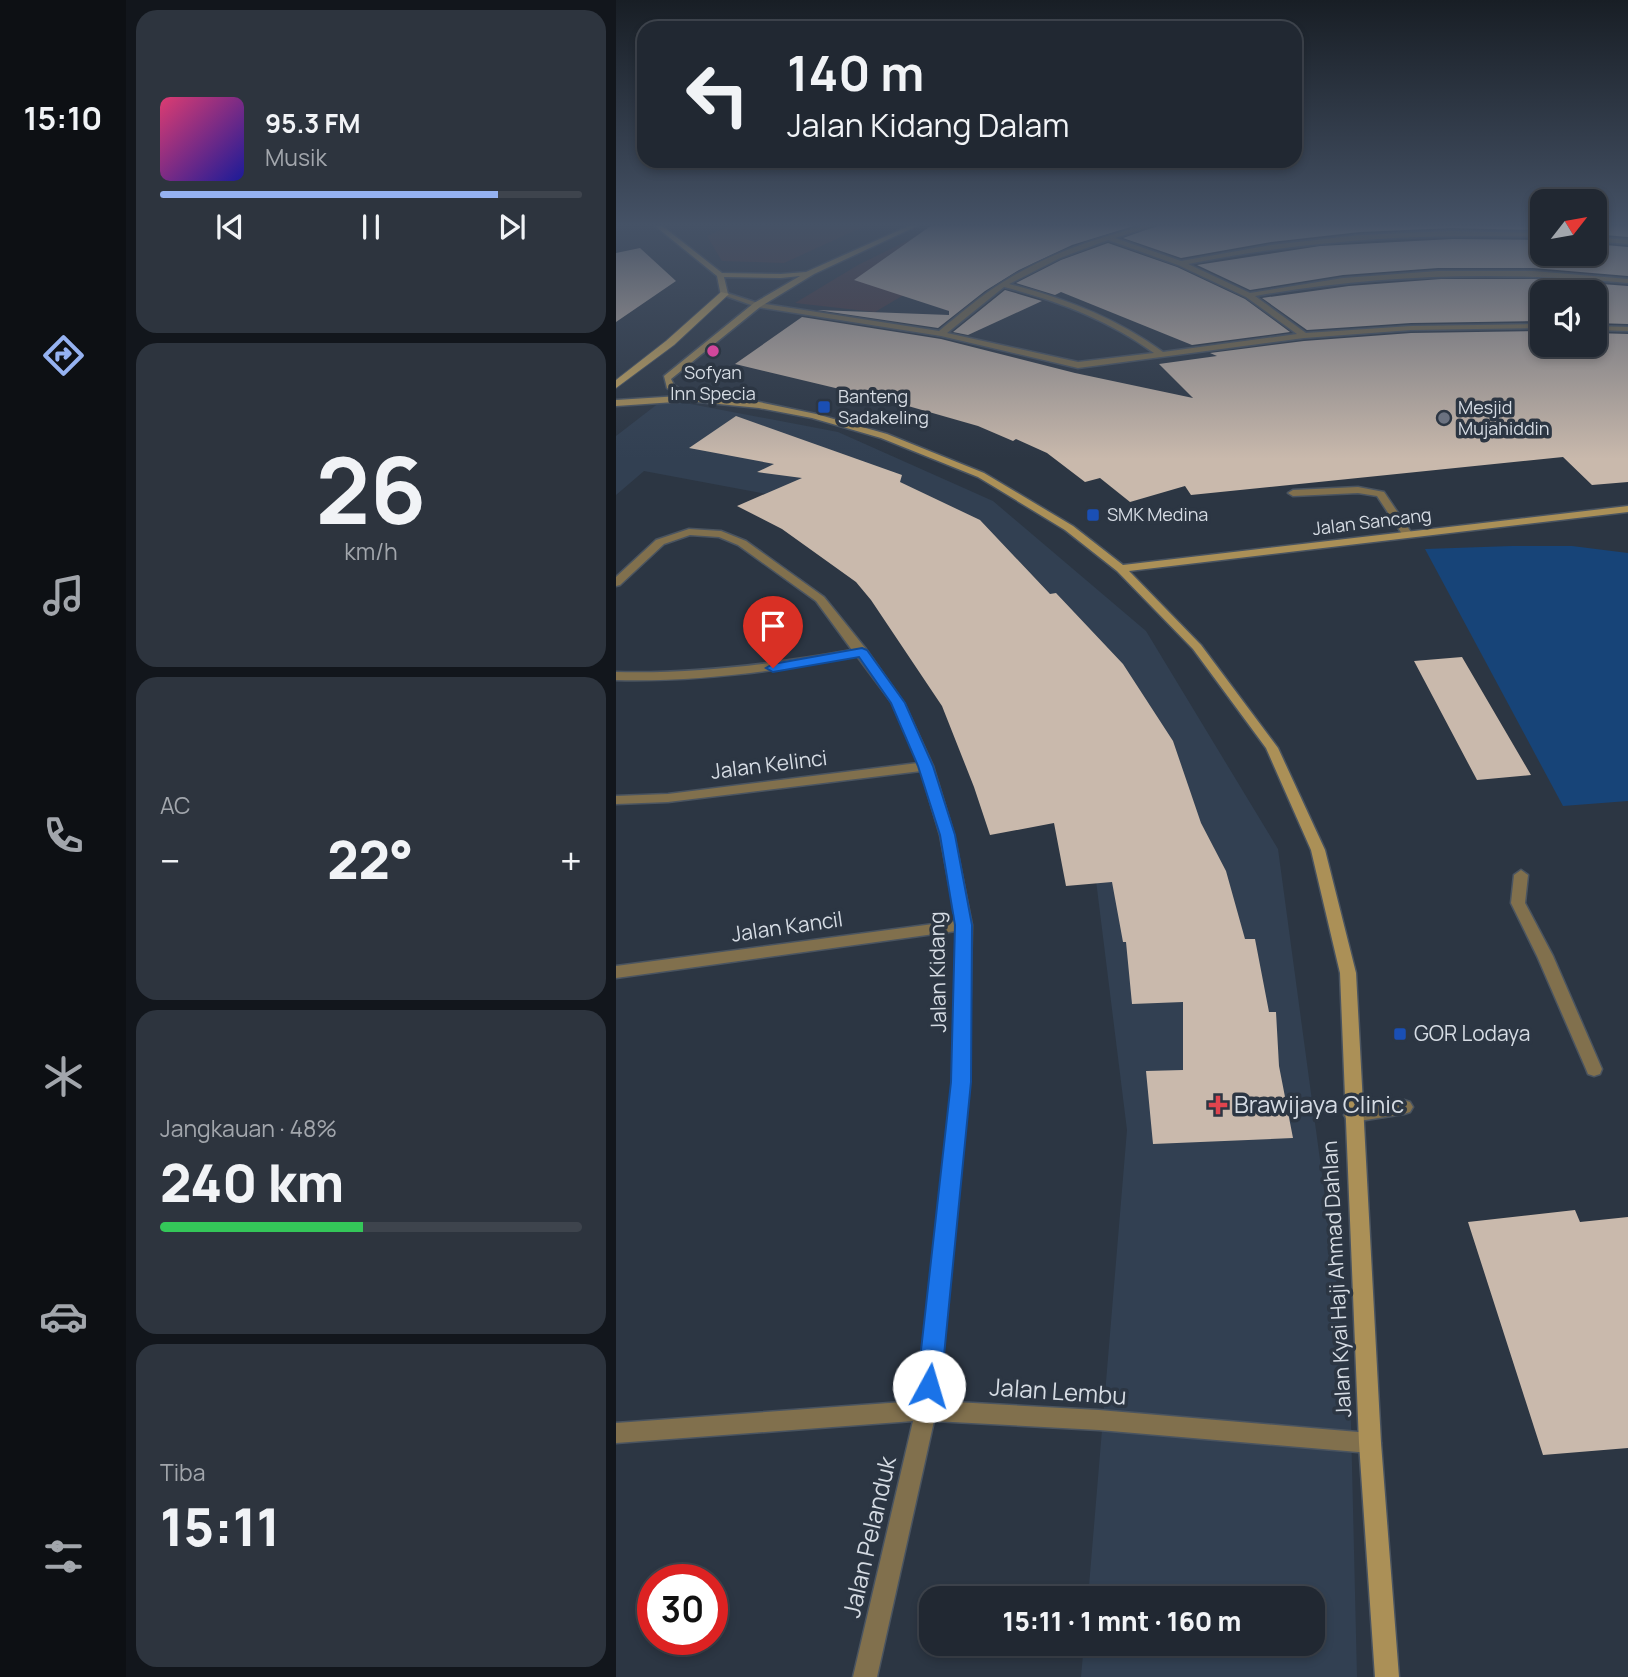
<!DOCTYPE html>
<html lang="id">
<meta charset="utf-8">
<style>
:root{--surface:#212832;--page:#2d343e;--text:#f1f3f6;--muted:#a2a6ac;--line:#3e444d;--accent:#95b2f1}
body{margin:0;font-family:Manrope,sans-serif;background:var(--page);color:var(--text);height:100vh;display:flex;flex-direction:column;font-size:26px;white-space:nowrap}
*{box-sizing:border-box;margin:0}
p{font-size:23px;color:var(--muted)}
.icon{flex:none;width:38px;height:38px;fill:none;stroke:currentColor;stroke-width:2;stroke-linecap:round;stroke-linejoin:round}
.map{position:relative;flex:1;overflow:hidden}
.side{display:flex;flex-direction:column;gap:10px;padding:10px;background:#12161c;width:490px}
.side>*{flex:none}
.hud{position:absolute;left:21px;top:21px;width:665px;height:147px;border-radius:21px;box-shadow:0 4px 10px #0003,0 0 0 2px var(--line);background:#212832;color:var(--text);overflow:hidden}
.needle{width:46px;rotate:59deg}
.tools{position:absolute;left:914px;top:189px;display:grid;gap:14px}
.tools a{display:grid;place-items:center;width:77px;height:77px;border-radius:14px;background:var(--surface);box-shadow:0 4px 10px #0003,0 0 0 2px var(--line);font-size:35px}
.speed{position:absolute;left:21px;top:1564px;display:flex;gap:14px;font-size:35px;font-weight:700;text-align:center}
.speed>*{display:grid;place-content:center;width:91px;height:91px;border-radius:50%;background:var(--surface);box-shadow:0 4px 10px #0003,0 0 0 2px var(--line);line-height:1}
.speed .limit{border:10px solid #d22;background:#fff;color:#111}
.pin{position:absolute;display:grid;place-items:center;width:60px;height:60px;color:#fff;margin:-72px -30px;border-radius:50% 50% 50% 0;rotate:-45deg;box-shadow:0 0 7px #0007}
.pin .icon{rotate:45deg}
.me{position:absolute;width:77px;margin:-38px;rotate:6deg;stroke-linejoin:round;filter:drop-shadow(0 0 5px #0008)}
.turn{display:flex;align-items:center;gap:24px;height:147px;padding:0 35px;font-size:32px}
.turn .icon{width:91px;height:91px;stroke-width:2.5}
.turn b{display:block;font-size:49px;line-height:60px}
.big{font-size:52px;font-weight:800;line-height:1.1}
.side .card{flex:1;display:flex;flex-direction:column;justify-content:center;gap:10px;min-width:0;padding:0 24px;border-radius:21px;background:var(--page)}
.side .dial{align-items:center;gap:0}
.dial b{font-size:91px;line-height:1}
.song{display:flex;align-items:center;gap:21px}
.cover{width:84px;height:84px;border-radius:10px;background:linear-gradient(135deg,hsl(340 70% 55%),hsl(240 70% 35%))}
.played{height:7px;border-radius:4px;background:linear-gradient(90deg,var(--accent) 80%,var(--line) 80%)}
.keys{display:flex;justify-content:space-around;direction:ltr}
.heat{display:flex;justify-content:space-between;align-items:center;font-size:38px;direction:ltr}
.charge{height:10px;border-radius:5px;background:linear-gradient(90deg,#34c759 48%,var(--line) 0)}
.trip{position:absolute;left:303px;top:1586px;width:406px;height:70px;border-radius:21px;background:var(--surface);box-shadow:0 4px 10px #0003,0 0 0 2px var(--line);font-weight:800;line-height:70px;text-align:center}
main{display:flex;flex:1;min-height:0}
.tab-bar{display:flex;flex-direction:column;width:126px;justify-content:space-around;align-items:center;background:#0d1014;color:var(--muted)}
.tab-bar .icon{width:49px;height:49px}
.tab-bar .selected{color:var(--accent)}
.tab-bar b{font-size:32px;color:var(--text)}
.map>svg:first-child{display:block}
.built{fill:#324052}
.industrial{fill:#4a373e}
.green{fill:#174478}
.building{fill:#c9b9ac}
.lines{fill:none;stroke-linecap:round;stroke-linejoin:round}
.lane-casing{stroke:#4a5460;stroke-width:3}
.street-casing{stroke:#4a5460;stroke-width:3}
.secondary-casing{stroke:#4a5460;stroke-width:3}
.primary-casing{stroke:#4a5460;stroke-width:2}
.lane{fill:#81704d;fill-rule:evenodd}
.street{fill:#81704d;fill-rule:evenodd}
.secondary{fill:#ab9057;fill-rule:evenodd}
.primary{fill:#cca95e;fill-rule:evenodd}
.route{fill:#1a73e8;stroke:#114b97;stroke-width:2}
.hotel-dot{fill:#d1479c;stroke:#2c3643;stroke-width:2.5}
.transit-dot{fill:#1a4fb4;stroke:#2c3643;stroke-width:2.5}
.worship-dot{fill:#6b7280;stroke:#2c3643;stroke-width:2.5}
.health-dot{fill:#e0444e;stroke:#2c3643;stroke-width:2.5}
.labels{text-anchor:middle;stroke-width:7;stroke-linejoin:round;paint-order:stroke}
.far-poi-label{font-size:18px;fill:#d5dbe3;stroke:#2c3643;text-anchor:start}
.far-street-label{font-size:18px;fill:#d5dbe3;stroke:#2c3643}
.street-label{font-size:21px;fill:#d5dbe3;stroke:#2c3643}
.poi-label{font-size:21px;fill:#d5dbe3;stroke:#2c3643;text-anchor:start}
.near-poi-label{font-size:24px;fill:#d5dbe3;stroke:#2c3643;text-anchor:start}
.near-street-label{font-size:24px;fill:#d5dbe3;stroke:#2c3643}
</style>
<main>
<nav class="tab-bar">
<b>15:10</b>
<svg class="icon selected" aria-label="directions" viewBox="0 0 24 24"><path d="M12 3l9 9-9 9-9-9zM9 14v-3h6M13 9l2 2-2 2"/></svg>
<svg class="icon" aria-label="music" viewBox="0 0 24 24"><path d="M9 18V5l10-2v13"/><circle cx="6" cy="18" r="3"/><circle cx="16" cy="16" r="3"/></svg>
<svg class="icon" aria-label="phone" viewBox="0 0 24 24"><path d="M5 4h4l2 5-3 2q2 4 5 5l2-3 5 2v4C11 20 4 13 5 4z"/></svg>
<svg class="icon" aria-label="climate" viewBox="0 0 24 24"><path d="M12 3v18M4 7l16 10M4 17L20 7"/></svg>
<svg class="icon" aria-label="car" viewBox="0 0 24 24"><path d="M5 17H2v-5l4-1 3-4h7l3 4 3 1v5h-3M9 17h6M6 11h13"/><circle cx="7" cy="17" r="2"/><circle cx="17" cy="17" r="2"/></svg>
<svg class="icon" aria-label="filters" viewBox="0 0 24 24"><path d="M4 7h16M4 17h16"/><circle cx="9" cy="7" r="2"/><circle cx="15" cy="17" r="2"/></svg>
</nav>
<section class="side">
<div class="card">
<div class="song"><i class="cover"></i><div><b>95.3 FM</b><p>Musik</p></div></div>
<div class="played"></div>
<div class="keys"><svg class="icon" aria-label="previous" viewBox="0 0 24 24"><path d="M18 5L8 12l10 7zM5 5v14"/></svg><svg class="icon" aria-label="pause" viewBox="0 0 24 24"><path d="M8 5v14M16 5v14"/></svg><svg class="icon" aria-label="next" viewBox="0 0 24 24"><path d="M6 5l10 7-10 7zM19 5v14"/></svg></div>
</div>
<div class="card dial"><b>26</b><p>km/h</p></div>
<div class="card"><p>AC</p>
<div class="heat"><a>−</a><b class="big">22°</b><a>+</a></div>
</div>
<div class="card"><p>Jangkauan · 48%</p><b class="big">240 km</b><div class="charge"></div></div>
<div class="card"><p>Tiba</p><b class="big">15:11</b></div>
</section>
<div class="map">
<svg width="1012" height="1677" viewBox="0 0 1012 1677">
<rect width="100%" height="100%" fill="#2c3643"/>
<!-- built -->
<path class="built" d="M48,399l174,33 155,69 153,130 132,218 72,533 7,295h-276l3,-34h228v-45h-224l39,-468 -41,-330 -298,-302 -144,-27 -28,24v-59z"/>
<!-- industrial -->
<path class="industrial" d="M116,225h135l-83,38 -62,-2 -15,-25z
M331,225h104l-28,8 -94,47 -54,32 -80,-9 63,-38 65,-32z"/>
<!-- green -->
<path class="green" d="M896,546h60l56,7v248l-65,5 -138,-257z"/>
<!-- building -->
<path class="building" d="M316,225h205l-65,20 -53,25 -34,21 -47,37 -121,-18 132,5v-4l-95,-31z
M543,225h383v5l-91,-2 -91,4 -89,10 -90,16 -58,-20z
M978,225h34v12l-34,-3z
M837,239l89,1v14h52v-10l34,3v29l-95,-8h-95l-95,7 -93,15 -53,-25 123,-19z
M492,243l69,24 68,32 45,33 -98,13 -131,-53 -6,3 -39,-12 45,-23z
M24,248l36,33 -60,41v-69z
M825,279h93l94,7v38l-34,-1v-31h-52v29l-131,2 -104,7 -45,-32 87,-12z
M389,290l37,11 -74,34 -15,-3z
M186,317l139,22 134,34 118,25 -34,-34 58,-8 -7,-3 94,-12 107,-8 131,-2v14h52v-12l34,1v148l-36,3 -29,-28 -372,38 -6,-9 -55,16 -30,-24 -15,4 -38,-29 -31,-14 -3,2 -35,-15 -84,-24 -159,-38z
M120,416l166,59 -2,7 80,38 70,74 6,-1 67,71 50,77 28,82 25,48 19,68h10l14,73h7l3,54 14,72 -140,6 -7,-73 37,-1v-68l-51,2 -6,-62h-3l-11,-60 -46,4 -12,-63 -64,12 -16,-48 -32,-81 -71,-106 -15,-18 -74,-53 -45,-23 65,-28 -45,-6 17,-8 -85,-16z
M846,657l69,118 -54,5 -63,-119z
M959,1210l5,12 48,-5v231l-85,7 -75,-233z"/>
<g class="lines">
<!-- lane casing -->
<g class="lane-casing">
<path id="lane" d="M742,487l26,5 29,43 -1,2h-8l-27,-41 -19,-3 -65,3 -5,-3 5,-3z
M905,870l7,5 -3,28 28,53 49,113 -2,5 -6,2 -6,-2 -2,-5 -49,-113 -26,-53 3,-28z"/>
</g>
<!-- street casing -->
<g class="street-casing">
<path id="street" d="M530,225h10l-41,13 66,23 90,-16 89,-10 91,-4 91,2v4c-120,-4 -236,3 -354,27l62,29 93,-15 95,-7h95l95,8v4c-126,-12 -248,-9 -373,13l51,37 105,-7 131,-2v4l-131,2 -107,8 -226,30 -137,-32 -184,-29 -37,-13 4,-2 34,11 181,28c21,-17 41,-35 64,-49 44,-28 94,-44 143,-57zM492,240l70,25 68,32 51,37 -134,18c-47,-34 -98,-54 -154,-68l51,-26zM388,287c54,14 104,33 150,66l-76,9 -131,-29z
M978,237l34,3v4l-34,-3z
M978,326l34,1v4l-34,-1z
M73,529l32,2 25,10 78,56 42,52 38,54 29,63 21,69 18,90 -3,157 -32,319 162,9 271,23 7,3 4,7 -4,7 -7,3 -271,-23 -165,-9 -57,256h-24l60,-256 -297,22v-20l301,-22 36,-319 3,-151 -340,47v-12l340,-45 -16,-86 -19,-64 -253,31 -52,2v-8l52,-2 250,-31 -26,-60 -35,-47c-80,15 -159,26 -241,24v-8c80,2 158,-8 236,-22l-36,-49 -78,-56 -19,-8 -29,-2 -26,9 -44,41 -4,1v-9l40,-37z
M788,1100l6,2 3,5 -3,5 -6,2 -51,8 -6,-2 -3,-5 3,-5 6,-2z"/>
</g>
<!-- secondary casing -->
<g class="secondary-casing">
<path id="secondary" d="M38,225h7l61,48 59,1 25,-2 105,-47h8l-105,49 -54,33 -89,72 3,6 17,11 68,6 57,12 71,20 97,39 89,53 50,39 505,-59v6l-499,59 72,74 77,103 47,102 31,123 25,470 18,234h-24l-16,-234 -19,-470 -29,-123 -45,-102 -73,-99 -76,-78 -52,-41 -87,-53 -97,-39 -69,-20 -53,-10 -70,-7 -73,5v-6l64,-4 -13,-8 -3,-12 90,-73 46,-27 -19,2 -57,-1 4,17 -7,2 -4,-20z"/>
</g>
<!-- primary casing -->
<g class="primary-casing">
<path id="primary" d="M105,292l8,2 -55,51 -58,43v-8l50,-39z"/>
</g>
<!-- lane -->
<use href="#lane" class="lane"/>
<!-- street -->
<use href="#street" class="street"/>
<!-- secondary -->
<use href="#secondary" class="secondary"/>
<!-- primary -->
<use href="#primary" class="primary"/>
</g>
<!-- sky -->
<linearGradient id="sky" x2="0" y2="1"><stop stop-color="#181e25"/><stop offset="0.49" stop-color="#455266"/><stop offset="1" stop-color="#455266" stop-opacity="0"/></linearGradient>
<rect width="1012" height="459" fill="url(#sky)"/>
<!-- route -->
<path class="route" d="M246,648l5,2 38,53 28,63 22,69 17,90 -1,157 -30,304 -4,8 -8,3 -8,-3 -4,-8 34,-304 4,-157 -15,-90 -22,-69 -27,-63 -32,-46 -86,15 -7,-4 7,-4z"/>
<!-- markers -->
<circle class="hotel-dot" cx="97" cy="351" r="7"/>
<g class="transit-dot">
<rect x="201" y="400" width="14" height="14" rx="3.5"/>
<rect x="470" y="508" width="14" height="14" rx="3.5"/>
<rect x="777" y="1027" width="14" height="14" rx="3.5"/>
</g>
<circle class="worship-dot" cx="828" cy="418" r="7"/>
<path class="health-dot" d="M598.5 1094.5h7v7h7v7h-7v7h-7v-7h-7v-7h7z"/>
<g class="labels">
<!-- far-poi labels -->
<g class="far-poi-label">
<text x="97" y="379" text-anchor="middle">Sofyan<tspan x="97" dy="21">Inn Specia</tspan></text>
<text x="222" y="403">Banteng<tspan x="222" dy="21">Sadakeling</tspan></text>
<text x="842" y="414">Mesjid<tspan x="842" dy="21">Mujahiddin</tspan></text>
<text x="491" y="521">SMK Medina</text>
</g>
<!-- far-street labels -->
<g class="far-street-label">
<text transform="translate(756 522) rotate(-7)" y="6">Jalan Sancang</text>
</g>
<!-- street labels -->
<g class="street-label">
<text transform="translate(153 765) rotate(-7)" y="7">Jalan Kelinci</text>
<text transform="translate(171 927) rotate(-8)" y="7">Jalan Kancil</text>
<text transform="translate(322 972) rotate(-91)" y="7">Jalan Kidang</text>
<text transform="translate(721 1279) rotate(-93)" y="7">Jalan Kyai Haji Ahmad Dahlan</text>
</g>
<!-- poi labels -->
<g class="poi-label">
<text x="798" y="1041">GOR Lodaya</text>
</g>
<!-- near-poi labels -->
<g class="near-poi-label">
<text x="618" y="1113">Brawijaya Clinic</text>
</g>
<!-- near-street labels -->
<g class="near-street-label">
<text transform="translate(442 1392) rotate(4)" y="8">Jalan Lembu</text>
<text transform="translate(254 1537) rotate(-77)" y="8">Jalan Pelanduk</text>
</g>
</g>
</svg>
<div class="tools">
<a><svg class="needle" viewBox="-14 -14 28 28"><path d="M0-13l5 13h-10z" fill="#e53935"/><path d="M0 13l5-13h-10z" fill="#a2a6ac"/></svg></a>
<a><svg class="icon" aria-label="sound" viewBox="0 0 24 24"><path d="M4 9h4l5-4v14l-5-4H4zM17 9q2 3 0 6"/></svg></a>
</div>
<div class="speed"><div class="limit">30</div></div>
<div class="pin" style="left:157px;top:668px;background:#d93025"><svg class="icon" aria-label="arrive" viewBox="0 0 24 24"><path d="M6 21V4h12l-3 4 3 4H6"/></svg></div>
<svg class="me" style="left:313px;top:1386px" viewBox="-20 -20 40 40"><circle r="19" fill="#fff"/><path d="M0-13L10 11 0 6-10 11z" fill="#1a73e8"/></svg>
<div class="trip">15:11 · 1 mnt · 160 m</div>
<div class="hud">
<div class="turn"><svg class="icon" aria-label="left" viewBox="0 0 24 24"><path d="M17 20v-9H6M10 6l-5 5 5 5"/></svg><div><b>140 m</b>Jalan Kidang Dalam</div></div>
</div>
</div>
</main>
